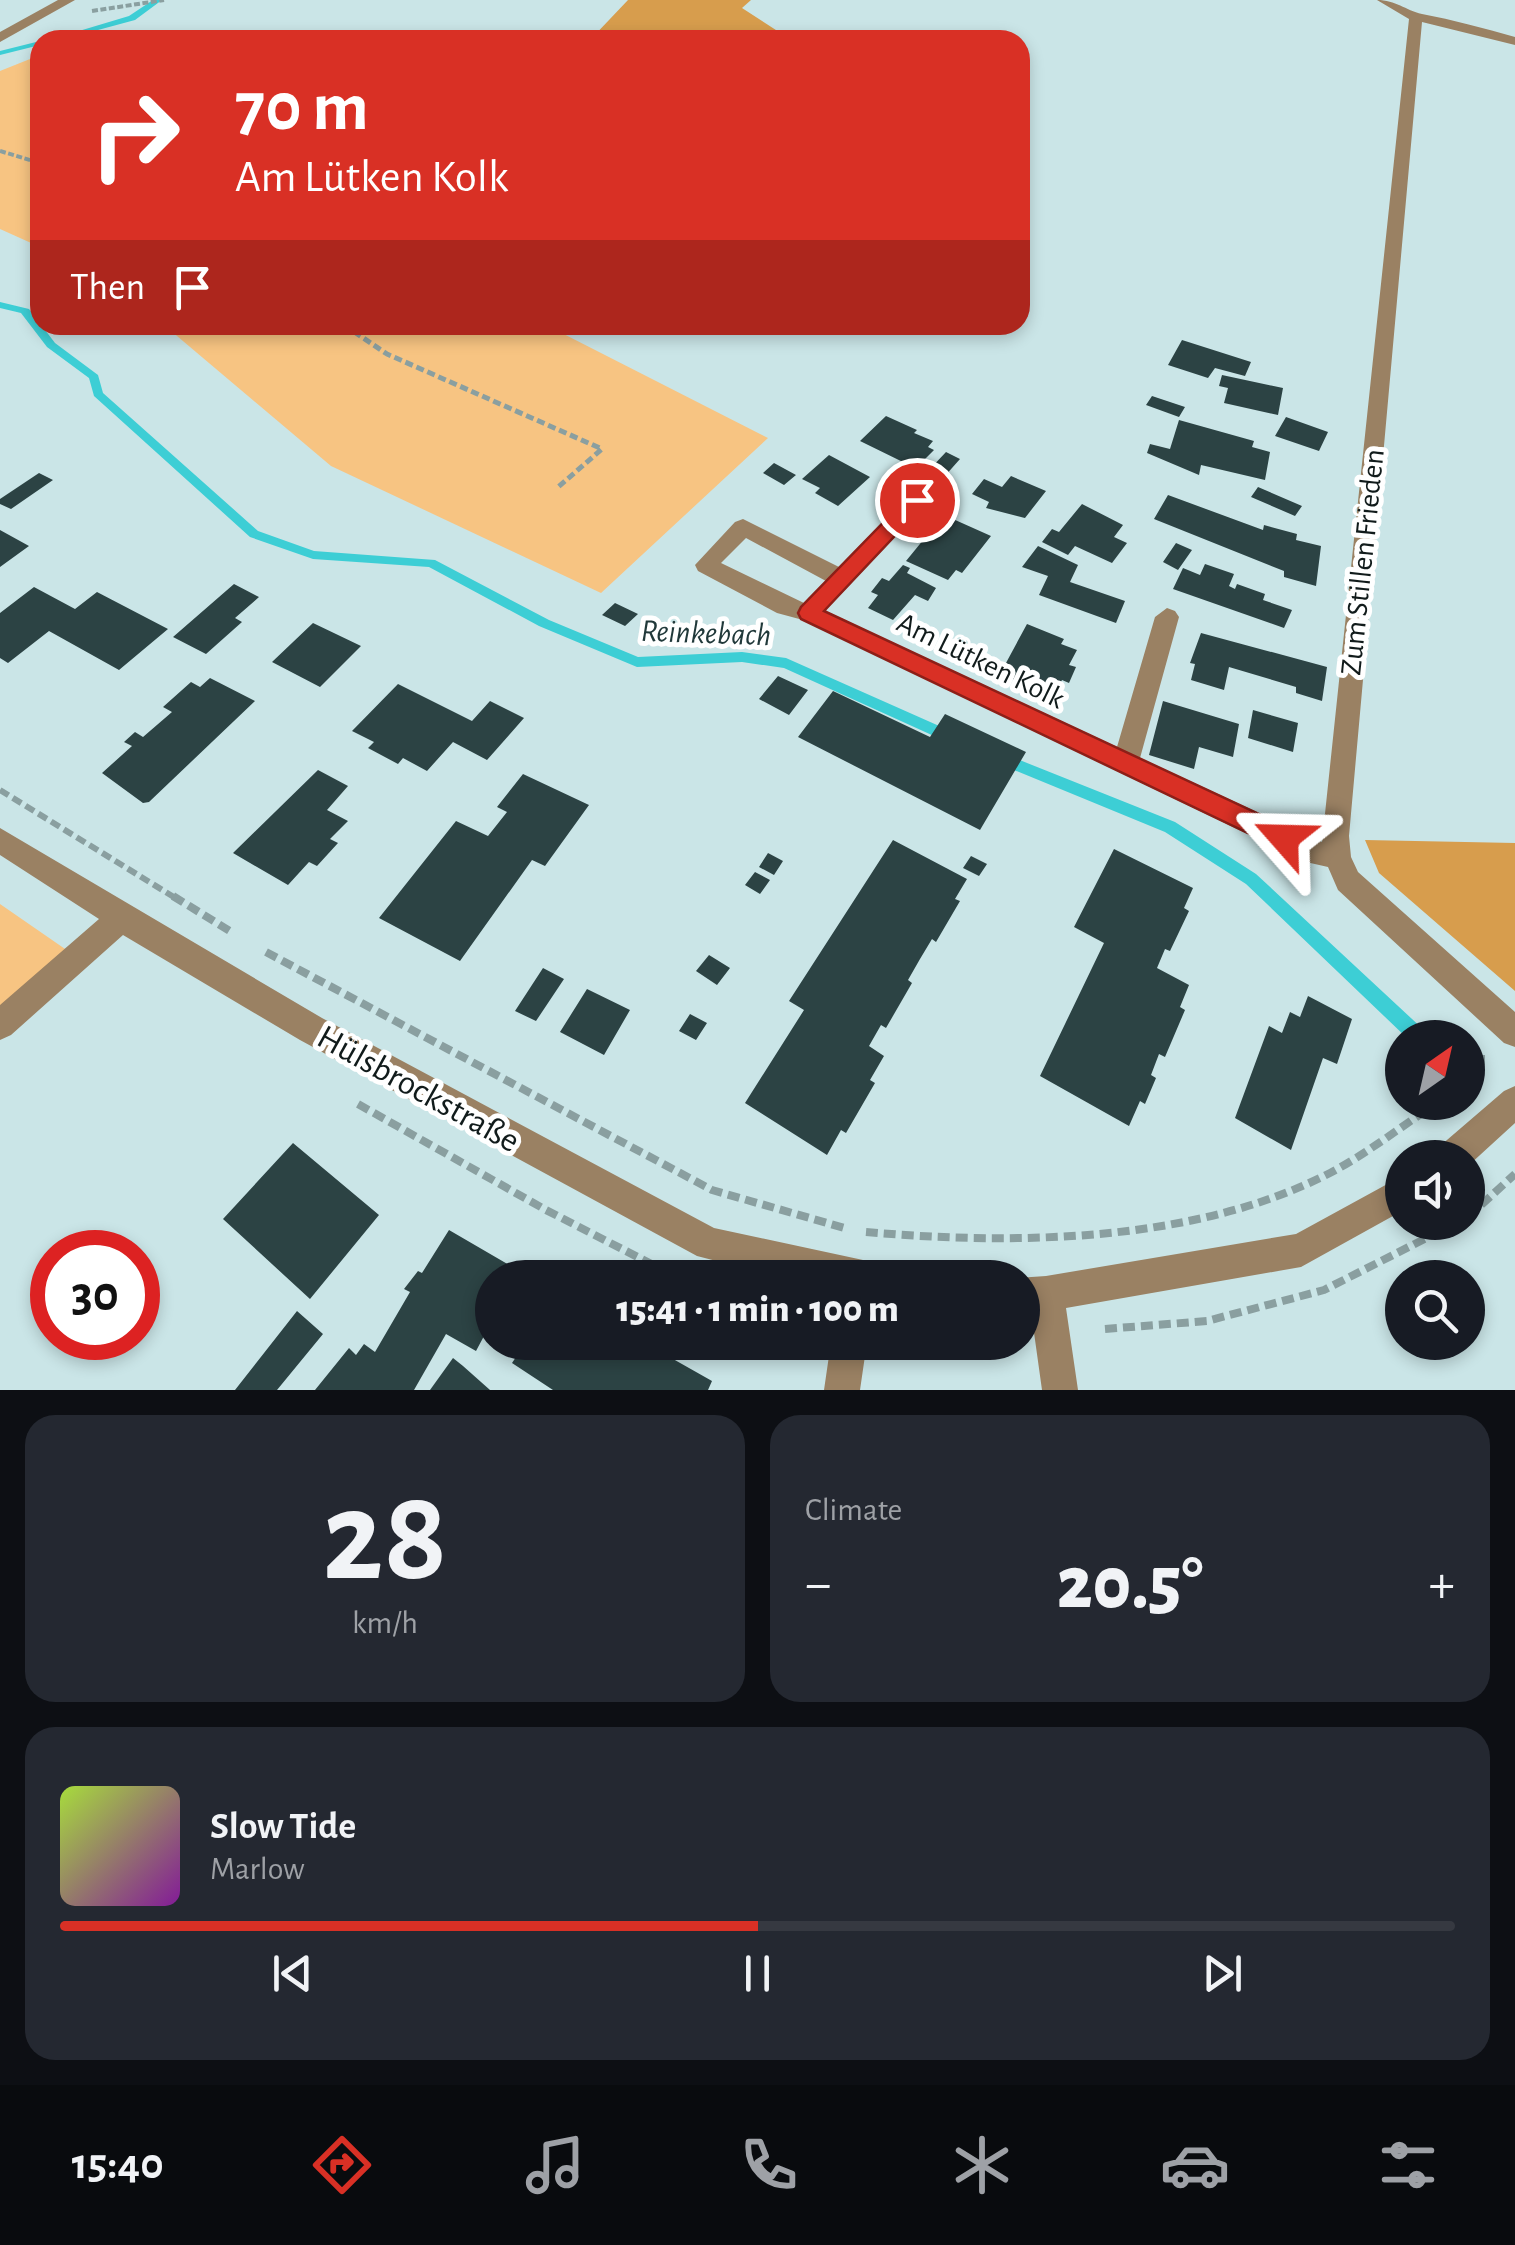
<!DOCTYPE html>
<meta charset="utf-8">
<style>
:root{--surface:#171b24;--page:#242831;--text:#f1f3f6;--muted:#9ea1a6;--line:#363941;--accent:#d93025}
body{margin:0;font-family:"Alegreya Sans",sans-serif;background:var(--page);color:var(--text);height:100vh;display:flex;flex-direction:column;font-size:38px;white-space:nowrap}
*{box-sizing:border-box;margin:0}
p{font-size:32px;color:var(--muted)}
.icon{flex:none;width:55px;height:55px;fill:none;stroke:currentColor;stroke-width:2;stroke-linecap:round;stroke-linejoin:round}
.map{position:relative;height:1390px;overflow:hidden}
.drawer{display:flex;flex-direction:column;gap:25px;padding:25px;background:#0d0f14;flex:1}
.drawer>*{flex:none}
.guide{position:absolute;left:30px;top:30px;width:1000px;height:305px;border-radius:30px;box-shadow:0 5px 15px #0003;background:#d93025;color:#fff;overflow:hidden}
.needle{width:65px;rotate:34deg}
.tools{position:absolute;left:1385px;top:1020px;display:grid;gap:20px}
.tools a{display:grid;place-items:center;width:100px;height:100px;border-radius:50%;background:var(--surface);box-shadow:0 5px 15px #0003;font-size:50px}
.speed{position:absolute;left:30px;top:1230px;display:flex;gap:20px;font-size:50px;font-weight:700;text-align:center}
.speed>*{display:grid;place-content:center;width:130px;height:130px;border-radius:50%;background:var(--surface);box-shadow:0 5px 15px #0003;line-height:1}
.speed .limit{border:15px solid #d22;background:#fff;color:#111}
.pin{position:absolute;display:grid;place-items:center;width:85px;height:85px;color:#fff;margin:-42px;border:5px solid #fff;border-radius:50%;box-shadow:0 2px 10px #0007}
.me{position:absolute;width:110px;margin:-55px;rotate:295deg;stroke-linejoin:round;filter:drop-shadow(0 0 8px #0008)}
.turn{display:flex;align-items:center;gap:35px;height:210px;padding:0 40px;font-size:45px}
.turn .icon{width:130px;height:130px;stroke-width:2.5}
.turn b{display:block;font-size:70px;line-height:85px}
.then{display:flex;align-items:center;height:95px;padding:0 40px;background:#0003;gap:20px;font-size:38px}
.big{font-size:75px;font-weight:800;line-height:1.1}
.drawer .tile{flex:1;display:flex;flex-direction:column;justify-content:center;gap:15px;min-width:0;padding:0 35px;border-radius:30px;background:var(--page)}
.drawer .dial{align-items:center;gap:0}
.dial b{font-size:130px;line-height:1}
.song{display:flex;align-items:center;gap:30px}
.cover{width:120px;height:120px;border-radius:15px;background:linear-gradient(135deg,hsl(80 70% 55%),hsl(290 70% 35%))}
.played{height:10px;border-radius:5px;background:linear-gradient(90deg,var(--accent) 50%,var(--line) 50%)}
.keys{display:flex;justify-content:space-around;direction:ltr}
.heat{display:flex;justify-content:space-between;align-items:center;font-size:55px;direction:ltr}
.drawer .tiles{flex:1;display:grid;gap:25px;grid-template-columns:1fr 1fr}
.tile:last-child{grid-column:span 2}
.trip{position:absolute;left:475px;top:1260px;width:565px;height:100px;border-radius:50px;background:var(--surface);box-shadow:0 5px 15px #0003;font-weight:800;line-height:100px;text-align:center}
.dock{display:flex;height:160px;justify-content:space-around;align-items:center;background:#090b0e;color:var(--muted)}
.dock .icon{width:70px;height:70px}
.dock .on{color:var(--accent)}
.dock b{font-size:45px;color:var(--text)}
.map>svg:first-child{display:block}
.green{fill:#f7c482}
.forest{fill:#d79d4d}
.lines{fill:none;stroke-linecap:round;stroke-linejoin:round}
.stream{fill:#3dced5;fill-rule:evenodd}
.building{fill:#2c4344}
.path-far3{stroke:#8a9fa0;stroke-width:4;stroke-dasharray:6 2.5;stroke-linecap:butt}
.path-far2{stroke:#8a9fa0;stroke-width:5;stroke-dasharray:8 4;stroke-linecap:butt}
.path-far1{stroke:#8a9fa0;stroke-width:6;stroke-dasharray:10 5;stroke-linecap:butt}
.path{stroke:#8a9fa0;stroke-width:8;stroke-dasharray:12 6;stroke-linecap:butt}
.minor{fill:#9a8163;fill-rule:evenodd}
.route{fill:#d93025;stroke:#8d1f18;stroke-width:2.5}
.labels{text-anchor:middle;stroke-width:10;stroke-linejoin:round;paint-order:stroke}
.street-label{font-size:30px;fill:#111b1b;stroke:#fff}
.water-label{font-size:32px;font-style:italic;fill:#21393a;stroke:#fff}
.near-street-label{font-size:35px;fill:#111b1b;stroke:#fff}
</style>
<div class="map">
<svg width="1515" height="1390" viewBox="0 0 1515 1390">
<rect width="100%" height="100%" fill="#cae5e7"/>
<!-- green -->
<path class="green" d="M40,55v192l-40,-18v-158z
M164,325h382l222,113 -167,155 -270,-127z
M0,904l68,47 -68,60z"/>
<!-- forest -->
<path class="forest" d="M628,0h123l-9,8 37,24 -32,8h-157z
M1365,840l150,3v148l-136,-118z"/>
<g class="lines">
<!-- stream -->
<path class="stream" d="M153,0h9l-27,20 -74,20h-12l80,-24z
M40,41v4l-40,10v-4z
M0,302l29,7 26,34 43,32 5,18 155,138 56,20 121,9 114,60 89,37 104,-5 44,6 169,75 2,4 -2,4h-10l-161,-73 -42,-6 -105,5 -98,-41 -110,-59 -116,-8 -63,-22 -156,-141 -5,-18 -42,-31 -26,-34 -21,-5z
M1002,753l173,69 81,52 170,158 2,6h-21l-161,-154 -81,-52 -168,-69 -2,-4 2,-4z"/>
</g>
<!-- building -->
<path class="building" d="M1182,340l69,22 -6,14 -30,-8 -7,10 -40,-13z
M1222,375l61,13 -5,27 -54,-12 4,-15 -9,-2z
M1152,396l33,11 -6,10 -33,-12z
M886,416l31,14 -3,3 19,8 -5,6 6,3 -14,14 -7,-3 -4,4 -49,-24z
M1286,417l42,15 -9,19 -44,-15z
M1179,420l75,21 -2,6 18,5 -5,28 -64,-15 -2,10 -52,-22 3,-9 20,5z
M946,452l14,7 -16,18 -15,-7z
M829,455l41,22 -32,29 -23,-13 5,-5 -18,-9z
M774,463l22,12 -12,10 -21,-12z
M39,473l14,7 -42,29 -11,-5v-5z
M1011,476l35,15 -21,27 -39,-10 3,-6 -17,-8 12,-15 18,8z
M1258,487l44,19 -7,10 -44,-19z
M1168,495l95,35 1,-5 33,9 -1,6 25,6 -5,40 -32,-9v-6l-130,-52z
M1082,504l41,21 -9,12 13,6 -15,20 -37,-17 -7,9 -26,-13 10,-13 7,3z
M944,515l47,21 -29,37 -6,-3 -8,10 -42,-19 18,-22 -7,-3 11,-13 7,3z
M0,530l29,16 -29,21z
M1176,543l16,7 -14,20 -15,-8z
M1038,546l40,19 -8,17 55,19 -9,22 -77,-28 9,-19 -26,-9z
M1205,564l29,10 -5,12 6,3 2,-5 28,10 -2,6 29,10 -8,18 -111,-39 10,-21 17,7z
M903,565l7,3 -3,5 29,15 -8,13 -13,-6 -22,25 -25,-12 10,-13 -7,-3 11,-14 7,3z
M234,584l25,13 -24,21 7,4 -36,32 -33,-17z
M34,587l41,22 22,-17 71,37 -49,41 -70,-39 -41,32 -8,-5v-45z
M615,603l23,11 -13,12 -23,-11z
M313,623l48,23 -41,41 -48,-25z
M1027,624l37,15 -3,5 16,6 -8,15 7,2 -7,16 -7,-3 -8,16 -54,-22z
M1201,633l126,34 -5,34 -26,-8v-6l-67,-20 -5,23 -33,-10 4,-16 -5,-1z
M778,676l30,14 -19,25 -30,-16z
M210,678l45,23 -106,101 -6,1 -41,-30 30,-27 -8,-4 11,-10 8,5 29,-25 -9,-5 28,-25 9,5z
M398,684l74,37 18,-20 34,17 -37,42 -34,-18 -26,29 -24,-13 -5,6 -30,-16 6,-6 -22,-11z
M833,691l97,46 15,-23 81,38 -46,78 -182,-93z
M1163,701l76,23 -6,33 -34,-10 -5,22 -45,-14z
M1253,710l45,13 -5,29 -45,-14z
M318,770l30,16 -21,24 21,11 -18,18 8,4 -21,23 -8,-4 -21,23 -55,-32z
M523,774l66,31 -44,61 -13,-6 -72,101 -81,-43 77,-97 32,15 19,-24 -10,-5z
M893,840l74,39 -12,20 5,2 -24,41 -4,-3 -12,20 -12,21 4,3 -26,45 -5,-3 -12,21 15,10 -14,24 5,3 -29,50 -5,-3 -14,25 -82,-52 59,-93 -15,-9z
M1114,849l79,39 -9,20 5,3 -19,40 -5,-2 -8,19 32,17 -9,22 5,3 -20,47 -6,-3 -8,21 5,3 -11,26 -5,-3 -11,25 -89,-50 64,-133 -30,-16z
M768,853l15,8 -9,14 -15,-8z
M971,856l16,8 -8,12 -16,-8z
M755,872l15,8 -10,14 -15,-9z
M709,955l21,13 -13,17 -21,-14z
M543,968l21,11 -28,42 -21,-10z
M587,989l43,21 -26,45 -44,-23z
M1308,996l44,23 -15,45 -14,-6 -32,92 -56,-32 34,-92 13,7 8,-21 10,5z
M690,1014l17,9 -11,17 -17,-9z
M293,1143l86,72 -69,84 -87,-80z
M449,1230l72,42 -4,6h-25v43l-16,30 -30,-17 -32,56h-99l34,-42 7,7 8,-11 11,8 35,-60 -6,-3 14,-18 4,2z
M297,1311l26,23 -46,56h-42z
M526,1342h117l69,39 -4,9h-155l-41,-27z
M453,1358l10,8 27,24h-60z"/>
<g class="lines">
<!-- path-far3 -->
<path class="path-far3" d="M92,11l72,-11
M0,151l40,12"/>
<!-- path-far2 -->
<path class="path-far2" d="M344,325l43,29 215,95 -45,39"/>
<!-- path-far1 -->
<path class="path-far1" d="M0,790l177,109"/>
<!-- path -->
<path class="path" d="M173,896l60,37
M266,952l446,238 136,39
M1468,1076l13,-13v-8
M358,1104l188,106 117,60
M1468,1217l47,-43
M866,1232c149,13 328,11 464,-59 38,-20 73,-48 109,-71
M1105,1329l102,-8 117,-31 134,-68"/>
<!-- minor -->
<path class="minor" d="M58,0h17l-75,42v-10z
M1377,0c19,0 28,10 45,14 31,6 62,14 93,23v8l-93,-23 -73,814 2,21 7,15 157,140v35l-11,-4 -166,-153 -10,-23 -22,-5 -503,-242 -26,-7 -79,-42 -3,-6 40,-43 8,-3 96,48 70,-72h16l3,5 -3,5 -100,106 292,136 38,-130 12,-9 8,3 4,6 -39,141 182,84 87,-823zM746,538l80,43 -22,22 -83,-40z
M0,828l322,190 392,210 149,32 12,6 5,12h-98l-85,-22 -397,-216 -177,-105 -112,100 -11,5v-35l99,-86 -99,-64z
M1515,1086v37l-47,43v-8h-32l4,-12 64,-55z
M1402,1176v35l-101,56 -235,41 12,82h-36l-11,-79h-9v-33h-5l29,-2 250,-42z
M831,1342h36l-7,48h-36z"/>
</g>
<!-- route -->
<path class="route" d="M917,494l7,1v10l-100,106 469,219 3,8 -3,8 -9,3 -9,-3 -474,-227 -3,-6 3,-6 109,-112z"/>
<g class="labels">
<!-- street labels -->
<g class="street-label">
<text transform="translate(1362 562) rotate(-84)" y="10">Zum Stillen Frieden</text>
<text transform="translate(981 660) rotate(26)" y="10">Am Lütken Kolk</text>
</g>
<!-- water labels -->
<g class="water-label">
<text transform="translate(706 632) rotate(2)" y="11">Reinkebach</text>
</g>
<!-- near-street labels -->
<g class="near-street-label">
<text transform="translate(419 1088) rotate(29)" y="12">Hülsbrockstraße</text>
</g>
</g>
</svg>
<div class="tools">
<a><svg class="needle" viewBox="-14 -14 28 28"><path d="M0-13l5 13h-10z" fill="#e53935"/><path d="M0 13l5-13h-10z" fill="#9ea1a6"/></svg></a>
<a><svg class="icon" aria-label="sound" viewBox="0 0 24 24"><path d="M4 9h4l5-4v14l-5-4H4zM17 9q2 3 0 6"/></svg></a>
<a><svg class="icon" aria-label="search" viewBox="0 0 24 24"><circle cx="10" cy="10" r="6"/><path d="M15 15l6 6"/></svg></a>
</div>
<div class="speed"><div class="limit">30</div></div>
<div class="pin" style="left:917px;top:500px;background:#d93025"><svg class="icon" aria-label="arrive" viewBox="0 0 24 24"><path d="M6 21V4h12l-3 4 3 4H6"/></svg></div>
<svg class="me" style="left:1284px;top:838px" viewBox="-20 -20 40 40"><path d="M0-17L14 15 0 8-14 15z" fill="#d93025" stroke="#fff" stroke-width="4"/></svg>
<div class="trip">15:41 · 1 min · 100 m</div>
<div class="guide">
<div class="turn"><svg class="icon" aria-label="right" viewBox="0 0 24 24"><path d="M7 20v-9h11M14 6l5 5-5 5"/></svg><div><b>70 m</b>Am Lütken Kolk</div></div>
<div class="then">Then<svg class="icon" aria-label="arrive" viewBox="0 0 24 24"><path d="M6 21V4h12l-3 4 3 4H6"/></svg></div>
</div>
</div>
<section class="drawer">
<div class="tiles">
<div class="tile dial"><b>28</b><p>km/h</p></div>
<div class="tile"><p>Climate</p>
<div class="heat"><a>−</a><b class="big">20.5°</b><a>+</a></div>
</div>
<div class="tile">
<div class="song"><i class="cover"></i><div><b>Slow Tide</b><p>Marlow</p></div></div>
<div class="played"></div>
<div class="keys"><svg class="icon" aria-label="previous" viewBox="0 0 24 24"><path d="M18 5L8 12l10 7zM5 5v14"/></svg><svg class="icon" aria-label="pause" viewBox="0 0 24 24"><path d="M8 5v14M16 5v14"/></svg><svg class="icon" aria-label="next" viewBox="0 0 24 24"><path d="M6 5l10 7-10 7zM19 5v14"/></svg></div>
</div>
</div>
</section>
<nav class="dock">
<b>15:40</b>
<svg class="icon on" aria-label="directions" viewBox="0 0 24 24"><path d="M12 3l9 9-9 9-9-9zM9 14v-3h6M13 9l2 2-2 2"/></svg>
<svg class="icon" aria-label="music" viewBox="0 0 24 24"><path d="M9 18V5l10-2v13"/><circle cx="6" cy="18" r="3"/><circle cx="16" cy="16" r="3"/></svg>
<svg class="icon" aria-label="phone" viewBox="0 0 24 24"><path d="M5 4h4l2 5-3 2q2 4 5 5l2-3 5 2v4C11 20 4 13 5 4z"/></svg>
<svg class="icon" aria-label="climate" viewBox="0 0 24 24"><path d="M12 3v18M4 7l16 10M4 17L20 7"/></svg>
<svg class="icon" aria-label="car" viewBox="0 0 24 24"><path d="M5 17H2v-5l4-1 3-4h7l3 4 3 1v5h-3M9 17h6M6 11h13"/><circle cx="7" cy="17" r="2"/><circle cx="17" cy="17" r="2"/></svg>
<svg class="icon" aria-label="filters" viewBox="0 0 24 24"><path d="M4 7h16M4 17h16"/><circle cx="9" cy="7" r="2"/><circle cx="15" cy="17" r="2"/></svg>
</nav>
